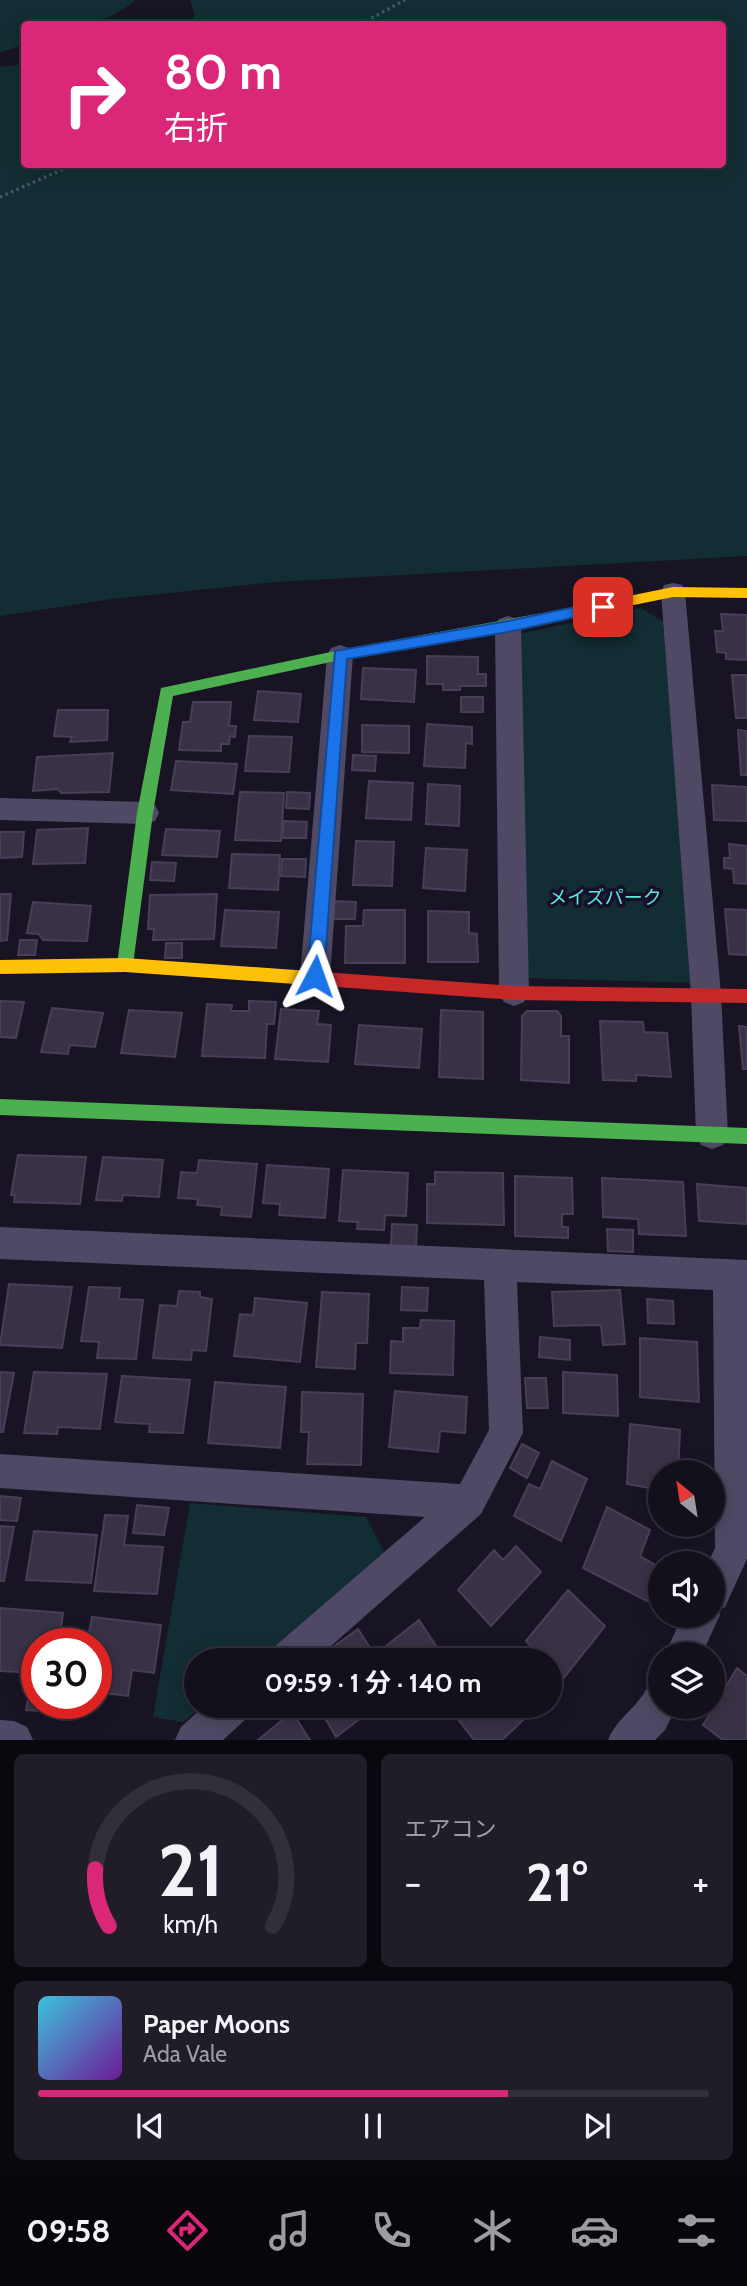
<!DOCTYPE html>
<html lang="ja">
<meta charset="utf-8">
<style>
:root{--surface:#130f1b;--page:#201d28;--text:#f1f3f6;--muted:#9d9ca3;--line:#322f3a;--accent:#db2777}
body{margin:0;font-family:Cabin,"Noto Sans JP",sans-serif;background:var(--page);color:var(--text);height:100vh;display:flex;flex-direction:column;font-size:26px;white-space:nowrap}
*{box-sizing:border-box;margin:0}
p{font-size:23px;color:var(--muted)}
.icon{flex:none;width:38px;height:38px;fill:none;stroke:currentColor;stroke-width:2;stroke-linecap:round;stroke-linejoin:round}
.map{position:relative;height:1740px;overflow:hidden}
.details{display:flex;flex-direction:column;gap:14px;padding:14px;background:#0a080f;flex:1}
.details>*{flex:none}
.banner{position:absolute;left:21px;top:21px;width:705px;height:147px;border-radius:7px;box-shadow:0 4px 18px #0003,0 0 0 2px var(--line);background:#db2777;color:#fff;overflow:hidden}
.needle{width:46px;rotate:330deg}
.fabs{position:absolute;left:648px;top:1460px;display:grid;gap:14px}
.fabs a{display:grid;place-items:center;width:77px;height:77px;border-radius:50%;background:var(--surface);box-shadow:0 4px 18px #0003,0 0 0 2px var(--line);font-size:35px}
.speed{position:absolute;left:21px;top:1628px;display:flex;gap:14px;font-size:35px;font-weight:700;text-align:center}
.speed>*{display:grid;place-content:center;width:91px;height:91px;border-radius:50%;background:var(--surface);box-shadow:0 4px 18px #0003,0 0 0 2px var(--line);line-height:1}
.speed .limit{border:10px solid #d22;background:#fff;color:#111}
.pin{position:absolute;display:grid;place-items:center;width:60px;height:60px;color:#fff;margin:-30px;border-radius:14px;box-shadow:0 4px 10px #0006}
.me{position:absolute;width:77px;margin:-38px;rotate:4deg;stroke-linejoin:round;filter:drop-shadow(0 0 5px #0008)}
.turn{display:flex;align-items:center;gap:24px;height:147px;padding:0 28px;font-size:32px}
.turn .icon{width:91px;height:91px;stroke-width:2.5}
.turn b{display:block;font-size:49px;line-height:60px}
.big{font-size:52px;font-weight:700;line-height:1.1}
.details .card{flex:1;display:flex;flex-direction:column;justify-content:center;gap:10px;min-width:0;padding:0 24px;border-radius:10px;background:var(--page)}
.details .dial{align-items:center;gap:0}
.dial svg{height:182px;overflow:visible;fill:none;stroke:var(--line);stroke-width:7;stroke-linecap:round;text-anchor:middle}
.dial text{fill:var(--text);stroke:none}
.song{display:flex;align-items:center;gap:21px}
.cover{width:84px;height:84px;border-radius:10px;background:linear-gradient(135deg,hsl(190 70% 55%),hsl(280 70% 35%))}
.played{height:7px;border-radius:4px;background:linear-gradient(90deg,var(--accent) 70%,var(--line) 70%)}
.keys{display:flex;justify-content:space-around;direction:ltr}
.heat{display:flex;justify-content:space-between;align-items:center;font-size:38px;direction:ltr}
.details .tiles{flex:1;display:grid;gap:14px;grid-template-columns:1fr 1fr}
.card:last-child{grid-column:span 2}
.trip{position:absolute;left:184px;top:1648px;width:378px;height:70px;border-radius:35px;background:var(--surface);box-shadow:0 4px 18px #0003,0 0 0 2px var(--line);font-weight:700;line-height:70px;text-align:center}
.tabs{display:flex;height:112px;justify-content:space-around;align-items:center;background:#08060b;color:var(--muted)}
.tabs .icon{width:49px;height:49px}
.tabs .on{color:var(--accent)}
.tabs b{font-size:32px;color:var(--text)}
.map>svg:first-child{display:block}
.green{fill:#122d33}
.building{fill:#393246;stroke:#473f58;stroke-width:2}
.lines{fill:none;stroke-linecap:round;stroke-linejoin:round}
.path{stroke:#495567;stroke-width:3.5;stroke-dasharray:2.5 3.5;stroke-linecap:butt}
.street{fill:#4f4965;fill-rule:evenodd}
.fast{fill:#4caf50;fill-rule:evenodd}
.slow{fill:#ffc107;fill-rule:evenodd}
.jam{fill:#c62828;fill-rule:evenodd}
.route{fill:#1a73e8;stroke:#114b97;stroke-width:2}
.labels{text-anchor:middle;stroke-width:7;stroke-linejoin:round;paint-order:stroke}
.park-label{font-size:19px;fill:#59e9d9;stroke:#170e2a}
</style>
<div class="map">
<svg width="747" height="1740" viewBox="0 0 747 1740">
<rect width="100%" height="100%" fill="#191424"/>
<!-- green -->
<path class="green" d="M0,0h135c-33,30 -69,24 -111,24v21l-24,7z
M190,0h557v556l-472,26 -163,17 -112,17v-549l24,-3v100h699v-140h-532l4,-8z
M641,608l24,15 30,360 -172,-5 -5,-344z
M190,1503l176,14 20,38 -128,106h-62v45h7l-20,16 -30,-5z"/>
<!-- building -->
<path class="building" d="M721,614l26,1v45l-21,-1v-6l-9,-1 -2,-21h8z
M427,656l51,1v17h8v12h-26v4h-17v-6h-16z
M363,668l53,2 -2,32 -53,-3z
M732,675h15v43h-11z
M258,691l43,3 -3,28 -44,-2z
M461,697h22v15h-22z
M193,702h38l-2,24h7l-1,11 -5,-1 -1,8h-8v7l-42,-1 4,-28h7z
M58,710h50l-1,30 -37,2 2,-5 -18,-1z
M427,724l45,3v17l-6,-1 -1,25 -41,-2z
M362,725l47,1v27l-47,-1z
M738,730l9,1v44h-6z
M249,736l43,1 -3,35 -44,-1z
M113,753l-4,39 -48,1 -3,-4 -25,2 4,-34z
M353,755l23,1 -1,15 -23,-1z
M176,761l61,3 -4,30 -62,-4z
M369,781l44,2 -2,37 -45,-2z
M428,784l32,2 -1,40 -33,-2z
M712,785l35,2v34l-33,-1z
M240,792l44,1 -3,48 -46,-1z
M287,792l23,1 -1,16 -23,-1z
M284,821l23,1 -1,16h-24z
M88,828l-3,35 -52,1 4,-34z
M166,829l54,2 -3,26 -55,-2z
M0,832h24l-2,25 -22,1z
M356,841l38,1 -2,44 -39,-1z
M729,844l18,2v38l-13,-1 -1,-14 -9,-1v-10h6z
M426,848l41,2 -2,41 -42,-3z
M232,854l48,1 -2,35 -49,-2z
M282,859h24l-1,18 -24,-1z
M152,862l24,1 -2,18 -24,-1z
M0,894h11l-4,46 -7,1z
M217,894l-3,45 -61,1 1,-11h-6l2,-34z
M332,901l24,1 -1,17h-24z
M33,902l58,4 -4,35 -44,-1 -4,-6 -12,-1z
M725,909l22,1v45l-18,-1z
M225,910l54,2 -3,36 -55,-2z
M364,910h41v53h-60l1,-37h17z
M428,911l41,1v21l8,1 1,28h-50z
M20,940h17l-2,15h-17z
M166,943h16v15h-17z
M0,1001l24,1 -8,36 -16,-1z
M249,1001l27,1 -2,22h-7l-2,34 -63,-2 5,-52 25,1 -1,6h18z
M52,1008l51,5 -8,34 -25,-2 -2,9 -27,-2z
M281,1009l38,2 -2,13 14,1 -3,37 -53,-3z
M129,1010l53,3 -7,44 -54,-4z
M441,1010l42,2v67l-44,-2z
M527,1011h30l4,5v20h8v47l-48,-3 1,-64z
M600,1021l43,1 1,10 23,1 4,44 -35,-2v6l-33,-1z
M359,1025l63,4 -3,39 -64,-4z
M739,1026l8,1v42h-4z
M18,1155l68,2 -6,47 -66,-2 1,-7h-4z
M103,1157l60,3 -4,37 -36,-2 -1,6 -26,-1z
M199,1160l58,4 -6,53 -30,-2 1,-8 -25,-2 1,-6 -20,-1 3,-26 16,1z
M267,1165l62,4 -4,49 -46,-3 1,-11 -17,-1z
M343,1170l65,3 -2,43 -21,-1 -1,15 -27,-1 1,-7 -19,-1z
M435,1172l68,1 1,52 -77,-2v-39h8z
M515,1176l57,2 1,36h-11v13h6v11l-53,-2z
M602,1178l81,4 3,54 -47,-2 -1,-15 -35,-2z
M697,1184l50,4v36l-48,-3z
M392,1224l25,1 -1,22 -25,-1z
M607,1229l26,1v22l-25,-1z
M9,1284l63,3 -10,61 -62,-3z
M89,1287l31,1 -1,11 24,1 -7,59 -39,-1 2,-16 -18,-1z
M402,1287l26,1 -1,23 -26,-1z
M620,1290l5,54 -22,1 -2,-20 -47,1 -2,-34z
M179,1291l21,1v5l12,2 -6,52 -14,-1 -1,10 -38,-2 7,-53 17,1z
M322,1292l47,2 -2,49h-11l-1,26 -39,-2z
M255,1298l52,5 -7,59 -66,-6 6,-42 13,1z
M647,1299l26,2 1,23 -26,-1z
M421,1320l33,1 -1,54 -63,-2 1,-32 12,1v-14h17z
M540,1337l30,3v20l-31,-3z
M640,1338l57,4 2,60 -59,-5z
M0,1372l14,1 -11,59h-3z
M34,1372l73,2 -7,55 -42,-2 -1,7 -33,-1z
M563,1372l54,3 1,41 -55,-3z
M122,1376l68,4 -7,53 -34,-1 1,-8 -35,-2z
M525,1378h21l2,30h-21z
M215,1382l71,5 -6,61 -72,-5z
M395,1391l72,6 -2,36 -25,-2 -2,21 -49,-5z
M302,1392l61,2 -2,71 -54,-1 2,-32h-8z
M630,1424l50,6 -2,42h-18v18l-33,-6z
M522,1444l17,9 -12,25 -17,-10z
M552,1461l35,18 -26,62 -47,-25 15,-32 11,5z
M0,1496l21,2 -4,23 -17,-1z
M137,1505l32,3 -5,27 -31,-2z
M607,1507l43,23 -10,26 20,12 -13,33 -64,-33z
M105,1515l23,1 -4,29 39,2 -6,47 -63,-3z
M0,1526l14,1 -10,54h-4z
M34,1531l63,4 -6,48 -65,-3z
M516,1546l25,26 -50,54 -33,-36 36,-40 9,10z
M568,1590l37,36 -42,53 -13,-14v-4h-5l-19,-20z
M0,1608l63,5 -4,30h-22v30l-37,-2z
M92,1617l69,8 -7,48 -22,-3 -4,26 -32,-4v-49h-9z
M419,1620l27,41h-51l-9,-15z
M358,1629l16,25 -9,7h-29l-7,-11z
M737,1668l10,8v64h-24l-20,-15z
M31,1683l6,1v19h21l-2,9 -30,-2z
M318,1706h55l1,2 -38,29z
M455,1706h83l-36,34h-28l-23,-30z
M292,1712l18,28h-52z"/>
<g class="lines">
<!-- path -->
<path class="path" d="M361,24l44,-24
M0,197l75,-33"/>
<!-- street -->
<path class="street" d="M673,583l9,2 3,7 36,402 7,141 -5,10 -11,4 -11,-4 -5,-10 -5,-141 -30,-402 3,-7z
M508,616l9,3 4,7 8,367 -5,9 -10,4 -10,-4 -5,-9 -4,-367 4,-7z
M340,645l9,3 4,7 -23,322 -5,9 -10,4 -10,-4 -5,-9 27,-322 4,-7z
M0,798l145,4 10,3 4,8 -4,8 -10,3 -145,-4z
M0,1227l747,33v299l-22,48 -7,3 2,5 -18,39h-37l18,-39h29v-52h-4l7,-15 -2,-258 -196,-8 6,151 -42,81 -167,147h-46l5,-13 152,-131 -425,-29v-34l460,30 29,-54 -5,-150 -484,-21z
M660,1682v24h17l-12,24 -10,10h-47c9,-22 27,-30 39,-52z
M204,1706h48l-6,13 -23,21h-48l6,-13z
M0,1720l14,1 13,6 6,13h-33z"/>
<!-- fast -->
<path class="fast" d="M570,608l7,5 -7,5 -230,42 -167,36 -20,117 -20,152 -2,5 -6,2 -6,-2 -2,-5 20,-152 24,-125 179,-38z
M0,1099l747,29v16l-747,-29z"/>
<!-- slow -->
<path class="slow" d="M673,587l74,1v10l-74,-1 -103,21 -7,-5 7,-5z
M125,958l198,14 6,2 2,5 -2,5 -6,2 -198,-14 -125,2v-14z"/>
<!-- jam -->
<path class="jam" d="M323,972l191,14 233,3v14l-233,-3 -191,-14 -6,-2 -2,-5 2,-5z"/>
</g>
<!-- route -->
<path class="route" d="M603,601l7,6 -2,3 -100,22 -161,27 -23,317 -3,6 -6,2 -6,-2 -2,-6 28,-325 173,-30z"/>
<g class="labels">
<!-- park labels -->
<g class="park-label">
<text x="605" y="904">メイズパーク</text>
</g>
</g>
</svg>
<div class="fabs">
<a><svg class="needle" viewBox="-14 -14 28 28"><path d="M0-13l5 13h-10z" fill="#e53935"/><path d="M0 13l5-13h-10z" fill="#9d9ca3"/></svg></a>
<a><svg class="icon" aria-label="sound" viewBox="0 0 24 24"><path d="M4 9h4l5-4v14l-5-4H4zM17 9q2 3 0 6"/></svg></a>
<a><svg class="icon" aria-label="layers" viewBox="0 0 24 24"><path d="M12 4l9 5-9 5-9-5zM3 14l9 5 9-5"/></svg></a>
</div>
<div class="speed"><div class="limit">30</div></div>
<div class="pin" style="left:603px;top:607px;background:#d93025"><svg class="icon" aria-label="arrive" viewBox="0 0 24 24"><path d="M6 21V4h12l-3 4 3 4H6"/></svg></div>
<svg class="me" style="left:315px;top:976px" viewBox="-20 -20 40 40"><path d="M0-17L14 15 0 8-14 15z" fill="#1a73e8" stroke="#fff" stroke-width="4"/></svg>
<div class="trip">09:59 · 1 分 · 140 m</div>
<div class="banner">
<div class="turn"><svg class="icon" aria-label="right" viewBox="0 0 24 24"><path d="M7 20v-9h11M14 6l5 5-5 5"/></svg><div><b>80 m</b>右折</div></div>
</div>
</div>
<section class="details">
<div class="tiles">
<div class="card dial"><svg viewBox="0 0 100 80">
<path d="M14 69A42 42 0 1 1 86 69"/>
<path d="M14 69A42 42 0 0 1 8 44" stroke="#db2777"/>
<text x="50" y="56" font-size="32" font-weight="700">21</text>
<text x="50" y="72" font-size="11">km/h</text>
</svg></div>
<div class="card"><p>エアコン</p>
<div class="heat"><a>−</a><b class="big">21°</b><a>+</a></div>
</div>
<div class="card">
<div class="song"><i class="cover"></i><div><b>Paper Moons</b><p>Ada Vale</p></div></div>
<div class="played"></div>
<div class="keys"><svg class="icon" aria-label="previous" viewBox="0 0 24 24"><path d="M18 5L8 12l10 7zM5 5v14"/></svg><svg class="icon" aria-label="pause" viewBox="0 0 24 24"><path d="M8 5v14M16 5v14"/></svg><svg class="icon" aria-label="next" viewBox="0 0 24 24"><path d="M6 5l10 7-10 7zM19 5v14"/></svg></div>
</div>
</div>
</section>
<nav class="tabs">
<b>09:58</b>
<svg class="icon on" aria-label="directions" viewBox="0 0 24 24"><path d="M12 3l9 9-9 9-9-9zM9 14v-3h6M13 9l2 2-2 2"/></svg>
<svg class="icon" aria-label="music" viewBox="0 0 24 24"><path d="M9 18V5l10-2v13"/><circle cx="6" cy="18" r="3"/><circle cx="16" cy="16" r="3"/></svg>
<svg class="icon" aria-label="phone" viewBox="0 0 24 24"><path d="M5 4h4l2 5-3 2q2 4 5 5l2-3 5 2v4C11 20 4 13 5 4z"/></svg>
<svg class="icon" aria-label="climate" viewBox="0 0 24 24"><path d="M12 3v18M4 7l16 10M4 17L20 7"/></svg>
<svg class="icon" aria-label="car" viewBox="0 0 24 24"><path d="M5 17H2v-5l4-1 3-4h7l3 4 3 1v5h-3M9 17h6M6 11h13"/><circle cx="7" cy="17" r="2"/><circle cx="17" cy="17" r="2"/></svg>
<svg class="icon" aria-label="filters" viewBox="0 0 24 24"><path d="M4 7h16M4 17h16"/><circle cx="9" cy="7" r="2"/><circle cx="15" cy="17" r="2"/></svg>
</nav>
